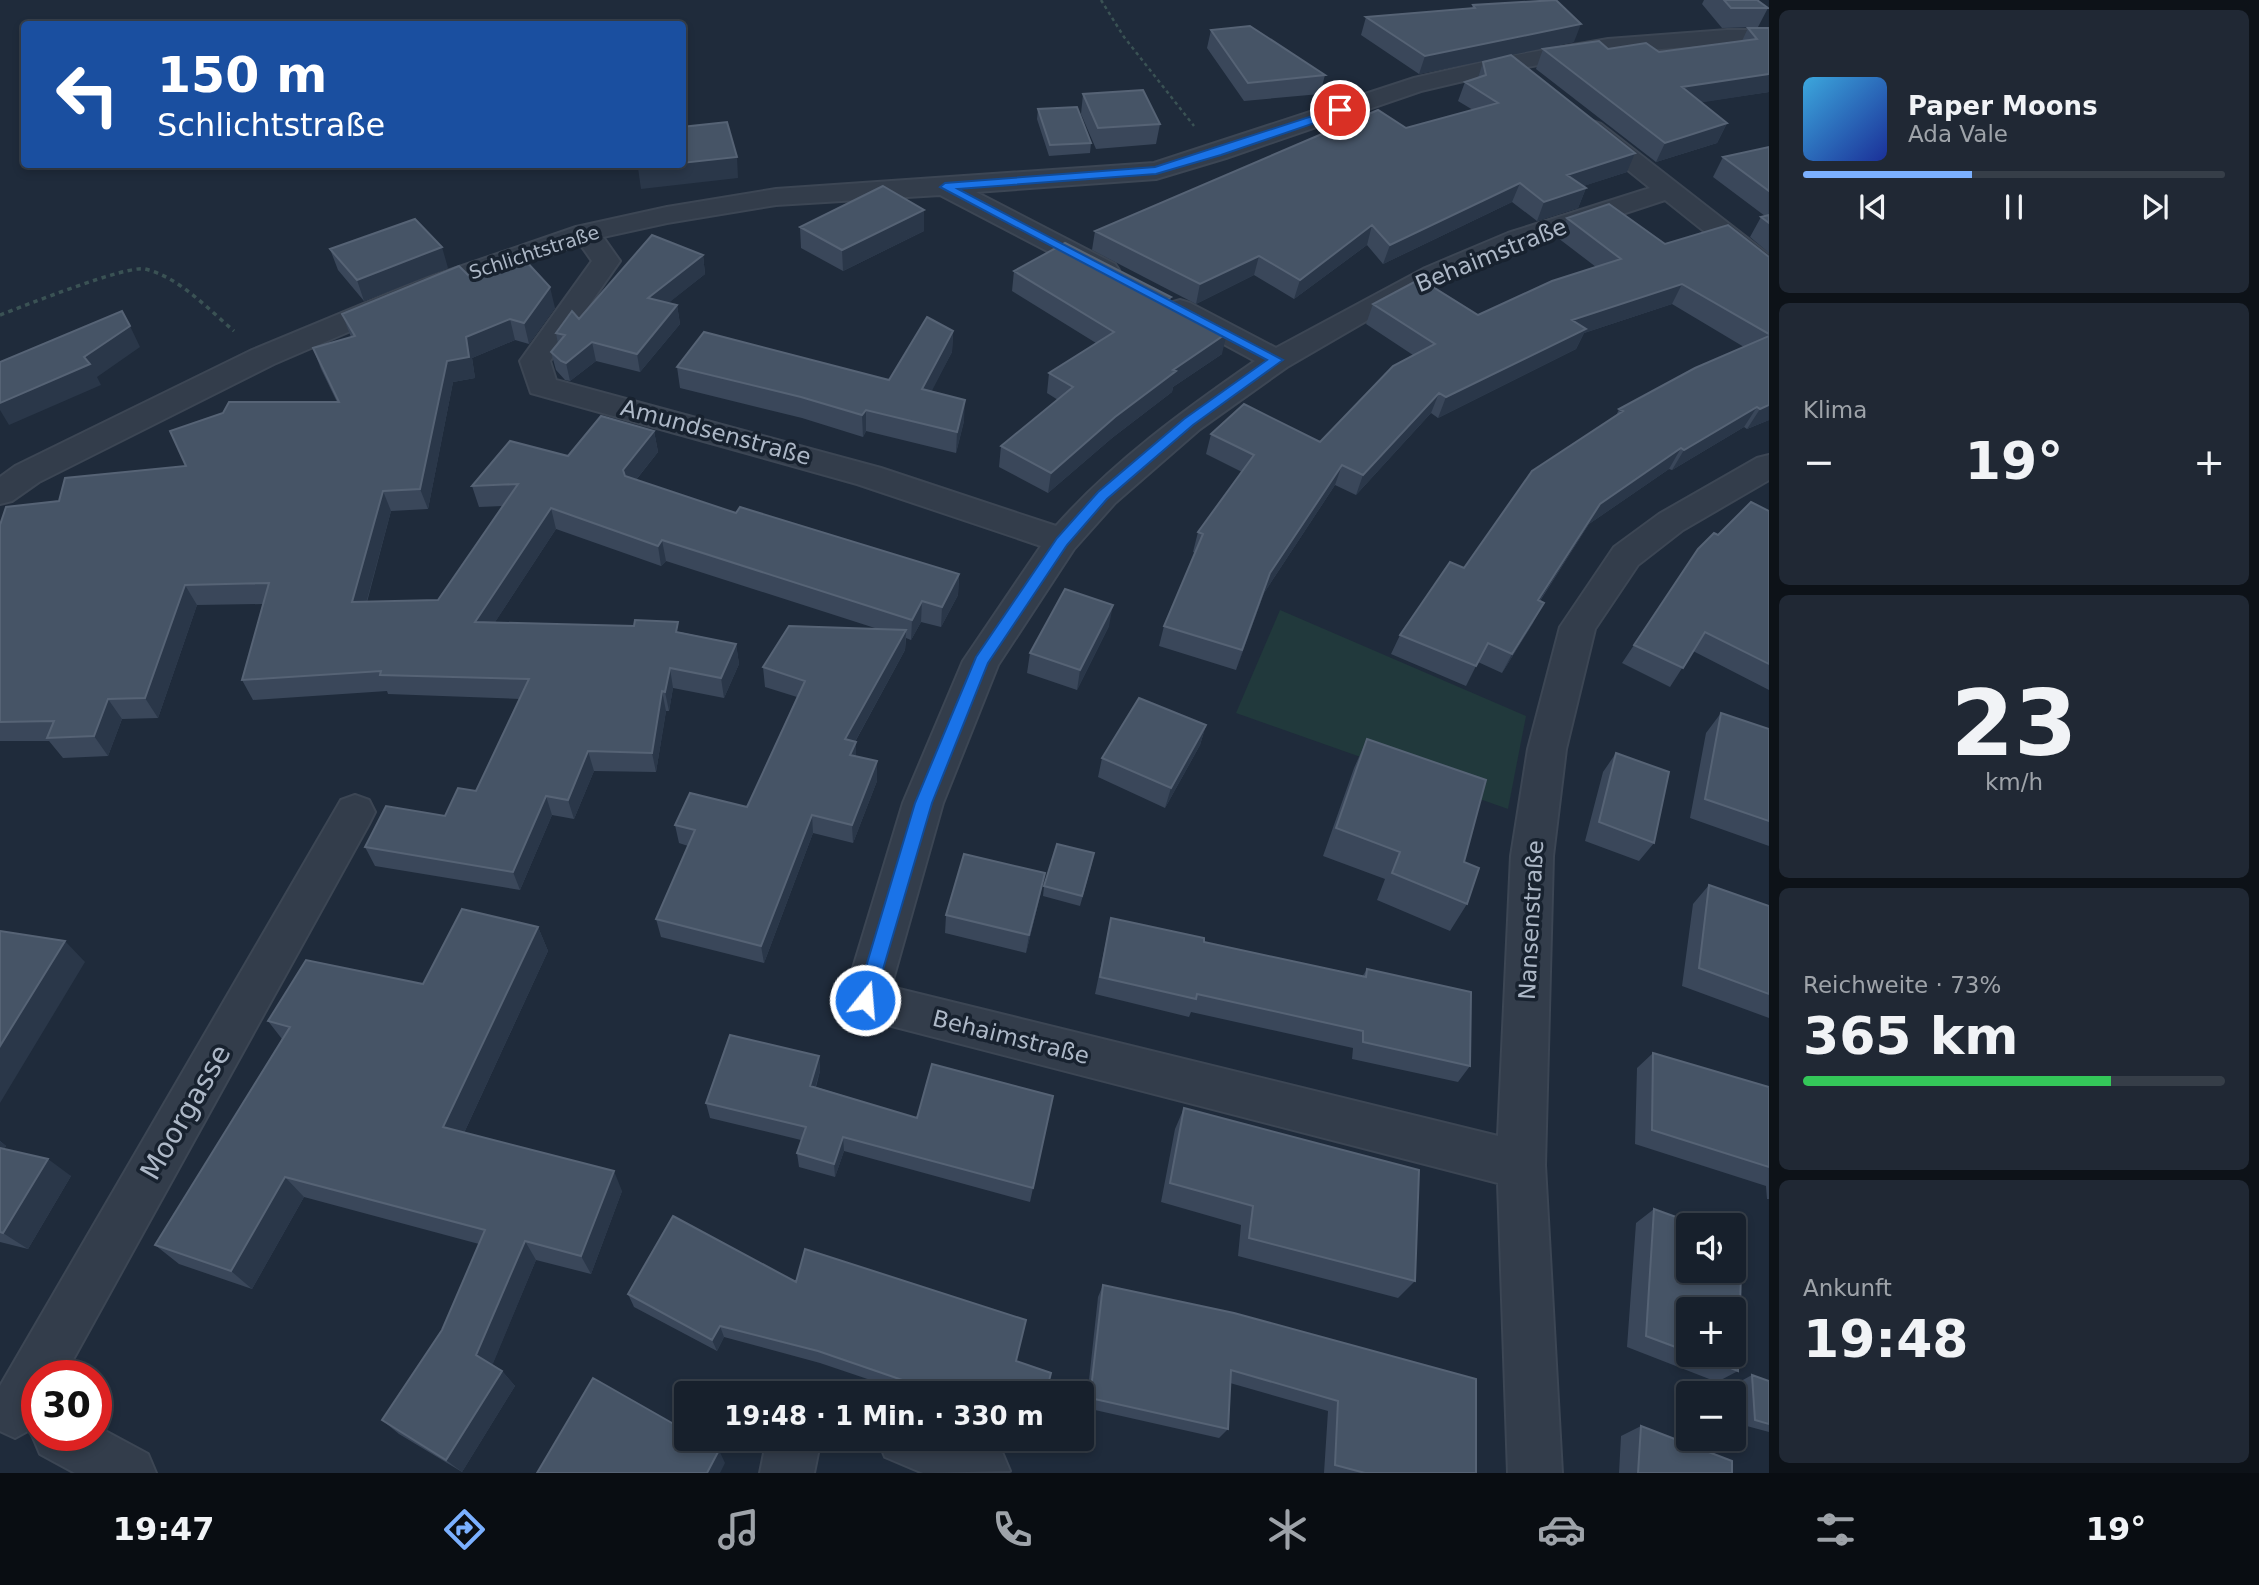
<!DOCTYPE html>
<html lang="de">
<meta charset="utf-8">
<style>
:root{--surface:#17202c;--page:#202834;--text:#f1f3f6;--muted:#9ea3a9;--line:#363e48;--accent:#7bb0ff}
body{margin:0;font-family:"DejaVu Sans",sans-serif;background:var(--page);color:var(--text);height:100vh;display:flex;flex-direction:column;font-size:26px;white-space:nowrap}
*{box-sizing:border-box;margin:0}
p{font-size:23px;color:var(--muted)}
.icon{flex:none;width:38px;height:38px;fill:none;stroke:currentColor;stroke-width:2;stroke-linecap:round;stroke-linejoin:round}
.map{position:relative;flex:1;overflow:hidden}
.sheet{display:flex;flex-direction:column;gap:10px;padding:10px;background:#0d1218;width:490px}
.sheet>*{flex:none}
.guide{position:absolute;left:21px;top:21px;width:665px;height:147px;border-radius:7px;box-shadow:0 4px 10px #0003,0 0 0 2px var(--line);background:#1a4fa0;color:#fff;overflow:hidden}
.tools{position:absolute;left:1676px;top:1213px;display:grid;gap:14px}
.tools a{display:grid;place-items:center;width:70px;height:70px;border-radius:7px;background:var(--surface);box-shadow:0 4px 10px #0003,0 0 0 2px var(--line);font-size:35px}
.speed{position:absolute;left:21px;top:1360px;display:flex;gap:14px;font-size:35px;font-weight:700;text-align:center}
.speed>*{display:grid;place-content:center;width:91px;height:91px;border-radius:50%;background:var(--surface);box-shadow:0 4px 10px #0003,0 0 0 2px var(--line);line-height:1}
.speed .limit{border:10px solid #d22;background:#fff;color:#111}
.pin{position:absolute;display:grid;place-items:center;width:60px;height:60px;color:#fff;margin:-30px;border:4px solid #fff;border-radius:50%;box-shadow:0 2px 7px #0007}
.me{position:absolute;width:77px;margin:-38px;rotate:17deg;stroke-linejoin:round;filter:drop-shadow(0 0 5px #0008)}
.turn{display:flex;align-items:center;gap:24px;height:147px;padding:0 21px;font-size:32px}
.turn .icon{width:91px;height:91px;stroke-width:2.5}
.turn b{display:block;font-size:49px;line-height:60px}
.big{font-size:52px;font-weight:700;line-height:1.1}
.sheet .card{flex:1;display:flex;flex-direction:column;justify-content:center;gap:10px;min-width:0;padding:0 24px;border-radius:10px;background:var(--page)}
.sheet .dial{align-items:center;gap:0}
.dial b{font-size:91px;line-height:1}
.song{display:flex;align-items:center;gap:21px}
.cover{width:84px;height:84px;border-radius:10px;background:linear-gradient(135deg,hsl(200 70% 55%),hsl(230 70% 35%))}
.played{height:7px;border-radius:4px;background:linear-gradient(90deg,var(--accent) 40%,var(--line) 40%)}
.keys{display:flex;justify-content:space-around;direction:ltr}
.heat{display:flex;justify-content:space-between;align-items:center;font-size:38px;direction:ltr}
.charge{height:10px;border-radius:5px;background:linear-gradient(90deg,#34c759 73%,var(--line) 0)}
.trip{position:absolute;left:674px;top:1381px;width:420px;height:70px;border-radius:7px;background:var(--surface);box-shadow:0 4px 10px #0003,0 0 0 2px var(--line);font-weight:700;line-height:70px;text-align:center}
.menu{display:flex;height:112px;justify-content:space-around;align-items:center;background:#090d12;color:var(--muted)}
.menu .icon{width:49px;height:49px}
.menu .on{color:var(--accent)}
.menu b{font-size:32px;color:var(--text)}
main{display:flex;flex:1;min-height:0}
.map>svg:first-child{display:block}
.green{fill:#21393c}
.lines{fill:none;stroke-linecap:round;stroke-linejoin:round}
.minor-casing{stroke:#3c4654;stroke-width:4}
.path-far1{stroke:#3a5254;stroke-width:2.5;stroke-dasharray:3.5 3.5;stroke-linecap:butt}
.path{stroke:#3a5254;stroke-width:3.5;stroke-dasharray:4.5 4.5;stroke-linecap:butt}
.minor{fill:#333d4b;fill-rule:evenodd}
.wall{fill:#3a475a;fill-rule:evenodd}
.shaded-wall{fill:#2a3749}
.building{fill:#465466;stroke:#566375;stroke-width:2}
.route{fill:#1a73e8;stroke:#114b97;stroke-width:2}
.labels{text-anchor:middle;stroke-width:7;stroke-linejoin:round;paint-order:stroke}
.far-street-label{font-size:19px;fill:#adb8c7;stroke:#18222f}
.street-label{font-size:23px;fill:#adb8c7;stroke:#18222f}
.near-street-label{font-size:28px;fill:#adb8c7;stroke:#18222f}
</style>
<main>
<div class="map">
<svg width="1769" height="1473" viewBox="0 0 1769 1473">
<rect width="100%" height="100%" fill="#1f2b3b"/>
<!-- green -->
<path class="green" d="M1280,610l246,106 -18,93 -272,-96z"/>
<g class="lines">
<!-- minor casing -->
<g class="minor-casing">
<path id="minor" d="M1727,30h42v14h-42l-119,9 -98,17 -89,21 -195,67 -70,21 -180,13 139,72 4,6 -4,6 -10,2 -10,-2 -155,-81 -164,10 -109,18 -64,14 17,24 -70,100 6,19 325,88 175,58c58,-65 127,-115 199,-165l-85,-46 -5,-6 5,-6 10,-3 10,3 86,45 149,-80 83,-35 142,-45 -67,-54 -4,-5 4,-5 9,-3 9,3 168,131v22l-10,-2 -94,-75 -137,45 -83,35 -72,37 -86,50 -87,62 -85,74 -41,46 -76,116 -55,138 -52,184 607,149 13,-280 17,-107 32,-122 54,-80 45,-33 98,-56 12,-3v25l-86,50 -45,35 -43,64 -29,120 -13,107 -8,309 17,308h-54l-10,-290 -649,-168 -6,-14 60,-198 60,-142 78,-115 -184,-62 -326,-91 -11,-32 72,-100 -12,-17 -139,48 -167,72 -235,118 -27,19 -12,3v-27l15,-11 237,-116 169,-70 155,-53 91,-20 109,-18 378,-26 260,-85 96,-22 98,-17z
M355,795l14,5 6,12 -6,12 -305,552h-27v59h59v-9l52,28 8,19h-81l-35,-19 -8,-19 3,-8 -20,11 -15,-7v-45l341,-586z
M767,1438h54l-7,35h-54z
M877,1438h93l32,14 8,19 -87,2 -38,-16z"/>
</g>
<!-- path-far1 -->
<path class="path-far1" d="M1101,0l23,37 70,89"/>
<!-- path -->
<path class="path" d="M0,315c24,-9 126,-50 145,-46 34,8 63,40 89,62"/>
<!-- minor -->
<use href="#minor" class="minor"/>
</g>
<!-- wall -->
<path class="wall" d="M1704,0h53l11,8 -10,19 -36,1 -20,-24z
M1473,5l101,37 -155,32 -58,-39 5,-18 106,-9z
M1748,28h21v64l-68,10 26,21 -10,20 -61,19 -120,-93 7,-20h65l51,3 83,-11z
M1211,30l114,45 -5,19 -76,7 -37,-53z
M1483,62l144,110 -44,14 3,2 -8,20 -41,13 -25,-19 -129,62 -16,-19 -73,54 -40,-24 -58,29 -104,-54 3,-19 311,-103 67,-18 -15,-9 7,-19 13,-4z
M1083,94l77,30 -4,20 -60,5 -15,-35z
M1038,109l53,34 -1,10 -41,3 -12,-37z
M1769,147v106l-19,-16 11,-20 4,-1 -52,-39 10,-20z
M1567,218l98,26 104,13v163l-22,9 -3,-2 -72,43 -3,-1 -80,55 -49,77 -7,22 -31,50 -24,-11 -12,24 -75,-32 9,-19 64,-67 152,-152 3,-7 125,-62 -72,-43 -88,29 -8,16 -138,69 -7,-5 -75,82 -21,-10 -71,108 -28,77 -77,-24 5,-20 31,-73 -2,-1 5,-20 44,-60 -36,-18 5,-20 109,8 93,-87 -47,-31 7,-20 105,11 118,-48 -38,-29z
M800,227l124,4 -81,40 -42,-23z
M330,249l118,19 -84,33 -26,-31z
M703,255l2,19 -37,29 9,2 3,19 -40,48 -44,-11 -26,20 -5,-1 -9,-10 -5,-18 7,-8 -2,-11z
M1014,271l157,26 -1,6 52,51 -49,33 -1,5 -60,46 -64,55 -49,-26 2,-21 57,-46 -11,-7 2,-20 47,-30 -84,-52z
M472,279l83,29 -26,36 -14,-4 -43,18 3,20 -22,4 -25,127 -37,2 -24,91 71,-2 65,-94 -24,1 -7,-21 96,-30 86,-25 4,21 -22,28 100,33 223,61 -1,21 -17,32 -20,-5 -10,18 -5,-2 -1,12 -50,92 1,14 21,25 -24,62 -40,-10 -49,130 -103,-26 -5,-18 32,-73 -9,-3 -4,-18 72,-18 50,-110 -32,-10 -2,-20 115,-38 -212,-68 -5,5 -105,-37 -61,93 185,10 56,12 3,20 -15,34 -51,-10 -4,23h-3l-10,61 -62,-1 -20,48 -22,-4 -32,75 -145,-24 -10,-19 80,-31 31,-25 44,-92 -132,-5 -1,-3 -134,9 -11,-20 21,-76 -66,1 -39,113 -36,1 -14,37 -45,2 -14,-17h-49v-216l59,-24 127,-35 151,-64 -16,-33 -8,-21 38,-11 -9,-23z
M953,331l-1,21 -21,39 33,30 -8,32 -90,-22 -3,6 -61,-19 -122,-30 -3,-21 212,13z
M1769,511v179l-76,-39 -23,36 -48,-24 76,-114 20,-14z
M1109,626l-32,64 -50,-17 3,-20z
M1721,713l48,16v117l-79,-28 16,-85z
M1206,725l-6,20 -35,63 -67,-31 4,-19z
M1367,739l97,123 3,42 -17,27 -73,-31 8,-21 -62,-23 31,-88z
M1616,753l38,90 -15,18 -54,-20 18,-69z
M1092,863l-12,43 -37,-10 1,-10z
M1709,885l60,21v112l-87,-32 11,-82z
M1041,892l-15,61 -81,-20 1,-18z
M1111,918l93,24 158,35 5,-8 103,97 -12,16 -106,-23 1,-11 -162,-36 -2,5 -94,-23z
M538,927l10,24 -84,182 158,58 -31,83 -55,-14 -44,105 10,6 13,15 -53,86 -63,-38 -17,-14 60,-90 37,-86 -175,-47 -52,92 -73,-25 -24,-19 127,-206 -14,-18 155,-37z
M1653,1053l116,34v112h-2l-1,-13 -131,-42 2,-76z
M819,1056l1,15 -4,16 101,31 136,-22 -23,106 -186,-51 -9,26 -36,-10 -2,-14 4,-13 -91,-22 -4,-15z
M1184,1108l231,173 -17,17 -160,-42 3,-31 -80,-23 14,-73z
M0,1141l6,5 -2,3 67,27 -43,73 -28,-7z
M1654,1209l44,16h-9v45h45v-32l8,3 -4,130 -21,11 -90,-35 9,-124zM1689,1309h45v45h-45z
M796,1282l220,79 30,32h-137l-89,-30 -96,-26 -7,14 -83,-44 -6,-13z
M1103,1285l131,28 242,160h-152l4,-62 -98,-28 -2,46 -9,9 -133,-30 12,-111z
M1752,1375l17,6v51l-26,-7 -2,-44z
M1641,1426l91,47h-113l2,-37z"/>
<!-- shaded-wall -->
<path class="shaded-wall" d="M1581,24l-7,18 -155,32 6,-18z
M1769,74v18l-96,15 9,-20z
M1727,123l-10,20 -61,19 9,-19z
M1635,153l-8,19 -68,22 8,-19z
M737,157l1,21 -97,11 -3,-21 31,-4h13v-1z
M1520,183l-8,19 -129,62 7,-19z
M1586,188l-8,20 -41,13 7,-19z
M924,210v21l-81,40 -1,-21z
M1372,225l-5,20 -73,54 6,-19z
M442,247l6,21 -84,33 -7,-21z
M703,255l2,19 -54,43 -3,-19z
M1259,256l-5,19 -58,29 4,-20z
M1682,284l-10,20 -88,29 -8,16 -138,69 8,-21 126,-77z
M550,287l5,21 -26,36 -5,-21z
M677,305l3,19 -40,48 -3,-18z
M510,319l5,21 -43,18 3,20 -22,4 -25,127 -8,-20 27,-128 19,-24z
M130,326l10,21 -43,30 4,8 -92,40 -9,-15v-7l84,-46z
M953,331l-1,21 -30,58v-21z
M1227,333l-5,21 -49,33 -1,5 -60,46 -64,55 3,-20 64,-56 58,-47z
M592,342l4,19 -26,20 -4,-18z
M1439,393l-8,20 -75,82 7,-20z
M965,400l-1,21 -8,32 1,-21z
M1769,405v15l-22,9 13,-20z
M1757,407l-13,20 -72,43 12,-20z
M866,410v21l-3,6 -1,-22z
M654,431l4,21 -31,39 -4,-21z
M1681,448l-12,21 -80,55 -62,96 11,-20 62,-96z
M1342,465l-7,20 -71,108 -28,77 34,-97z
M383,491l8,20 -30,111 -9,-20z
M551,508l5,21 -74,113 -7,-20z
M662,540l4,21 -5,5 -3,-20z
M959,574l-1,21 -17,32 1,-20z
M185,585l12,20 -39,113 -13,-20z
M922,601l-1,21 -10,18 1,-20z
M1544,603l-11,20 -31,50 10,-19z
M1113,605l-4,21 -32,64 3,-20z
M906,630l-1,20 -59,108 -1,-19z
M736,644l3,20 -15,34 -3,-20z
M670,668l3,20 -4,23 -4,-19z
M662,691l4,20 -10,61 -4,-19z
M108,699l14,20 -14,37 -14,-20z
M1206,725l-6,20 -35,63 6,-20z
M856,742v19l-6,-6z
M588,751l6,20 -20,48 -6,-19z
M877,761v20l-24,62 -1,-18z
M546,796l6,19 -32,75 -7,-18z
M812,815l1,18 -49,130 -3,-17z
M1045,873l-4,19 -15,61 3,-18z
M538,927l10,24 -91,197 -14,-21z
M65,941l20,21 -85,141v-57z
M819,1056l1,15 -9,30 -1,-15z
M843,1137l1,14 -9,26 -1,-13z
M0,1141l6,5 -6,9z
M48,1159l23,17 -43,73 -25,-16z
M614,1171l8,20 -31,83 -10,-18z
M285,1177l19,20 -52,92 -21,-18z
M525,1241l11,19 -46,111 -14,-16z
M720,1326l4,11 -7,14 -5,-11z
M502,1371l13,15 -53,86 -16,-12z
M719,1450l6,13 -5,10h-13z"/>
<!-- building -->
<path class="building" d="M1556,0l25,24 -156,32 -59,-39 109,-9 -2,-3z
M1724,0h33l11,8h-37z
M1250,26l75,49 -77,8 -37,-53z
M1748,28h21v46l-87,13 45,36 -62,20 -122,-94 56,-8 9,8 38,-6 13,9 98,-13z
M1511,55l124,98 -68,22 19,13 -42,14 -24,-19 -130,62 -18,-20 -72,55 -41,-24 -59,28 -105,-53 283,-121 28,18 92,-25 -33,-21 21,-7 -3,-13z
M1143,90l17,34 -62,4 -15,-34z
M1077,107l14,36 -41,2 -12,-36z
M727,122l10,35 -55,6v-36z
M1769,147v44l-46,-34z
M637,164h32l-31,4z
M883,186l41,24 -82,40 -42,-23z
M1609,204l56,40 63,-19 41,32v77l-87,-50 -110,36 14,9 -140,68 -7,-4 -76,82 -21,-10 -72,108 -28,77 -78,-24 39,-92 -5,-2 56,-77 -43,-21 33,-30 76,38 73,-76 42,-22 -62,-40 47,-25 58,36 74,-34 69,-22 -54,-41z
M1769,215v8l-8,-6z
M415,219l27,28 -85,33 -27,-31z
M652,235l51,20 -55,43 29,7 -40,49 -45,-12 -26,21 -5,-2 -10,-9 14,-17 -9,-2 16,-22 7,8z
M1065,243l106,54 -6,3 62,33 -54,37 3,1 -61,46 -64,56 -50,-27 72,-59 -24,-14 65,-41 -100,-61z
M524,259l26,28 -26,36 -14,-4 -44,18 3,20 -22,4 -27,128 -37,2 -31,111 86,-2 80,-116 -46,2 38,-45 58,15 33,-40 53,15 -31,39 2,6 111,37 4,-6 219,67 -17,33 -20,-6 -10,19 -250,-80 -4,6 -107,-38 -76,114 159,4 1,-6 43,2 -2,10 60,12 -15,34 -51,-10 -5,24 -3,-1 -10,62 -64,-2 -20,49 -22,-4 -33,76 -148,-25 21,-41 59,10 13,-28 18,3 53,-112 -149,-4 1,-4 -139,9 27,-97 -84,2 -40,113 -37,1 -14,37 -47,2 7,-17 -54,1v-197l6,-18 53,-6 6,-23 121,-12 -16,-35 53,-18 6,-11h110l-26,-54 42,-12 -13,-22 117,-48 13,13z
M122,311l8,15 -46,31 6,7 -90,39v-41z
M927,317l26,14 -31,58 43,11 -8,32 -91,-22 -4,5 -61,-18 -124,-30 27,-35 185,48z
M1769,336v69l-9,4 -3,-2 -73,43 -3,-2 -81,56 -62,96 6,3 -32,51 -24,-11 -12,23 -76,-31 50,-73 14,6 68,-97 91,-60 -4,-2 76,-41z
M1751,502l18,9v153l-64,-32 -22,36 -49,-23 64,-96 16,-16 4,2z
M1065,589l48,16 -33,65 -50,-17z
M789,626l117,4 -61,109 11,3 -6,13 27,6 -25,64 -40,-10 -51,131 -105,-27 39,-89 -20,-5 15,-32 57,14 58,-126 -42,-14z
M1139,698l67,27 -35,63 -69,-30z
M1721,713l48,16v92l-64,-22z
M1367,739l119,41 -22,82 15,6 -12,36 -75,-31 8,-21 -64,-24z
M1616,753l53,19 -15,71 -55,-21z
M1057,844l37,9 -12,43 -38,-10z
M964,854l81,19 -16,62 -83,-20z
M1709,885l60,21v88l-70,-26z
M462,909l76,18 -95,200 171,44 -33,85 -56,-15 -49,114 26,16 -56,89 -64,-40 60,-90 43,-100 -200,-53 -54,94 -76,-26 135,-218 -22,-6 38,-61 117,24z
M1111,918l93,20v4l162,35 1,-8 104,23 -1,74 -107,-24v-11l-166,-37 -1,5 -96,-22z
M0,931l65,10 -65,105z
M730,1035l89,21 -9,30 107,32 15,-54 121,32 -20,92 -190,-51 -9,27 -37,-11 9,-26 -100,-24z
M1653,1053l116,34v80l-117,-37z
M1184,1108l235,62 -4,111 -166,-43 4,-32 -83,-23z
M0,1148l48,11 -45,74 -3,-1z
M1654,1209l44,16h-9v45h45v-32l8,3 -4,130 -42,-17h38v-45h-45v43l-43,-16z
M673,1216l123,66 9,-33 221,71 -10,41 35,12 -5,20h-106l-122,-42 -98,-25 -8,14 -84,-46z
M1103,1285l131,28 242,66v94h-111l-30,-8 3,-64 -107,-31 -3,59 -138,-31z
M1752,1375l17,6v43l-14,-4z
M593,1378l93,53v7h13l20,12 -12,23h-170z
M1641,1426l91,35v12h-94z"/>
<!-- route -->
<path class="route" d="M1340,107l5,3 -1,3 -123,42 -65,19 -198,15 325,171 -90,65 -86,74 -40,46 -79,118 -56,140 -58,197 -3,6 -6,3 -7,-3 -2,-6 59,-197 61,-146 81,-119 41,-46 86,-73 83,-59 -327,-173 5,-4 210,-16z"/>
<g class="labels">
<!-- far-street labels -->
<g class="far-street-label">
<text transform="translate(534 252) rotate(-18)" y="7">Schlichtstraße</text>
</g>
<!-- street labels -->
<g class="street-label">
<text transform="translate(1491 255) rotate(-22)" y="8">Behaimstraße</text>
<text transform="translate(716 432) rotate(15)" y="8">Amundsenstraße</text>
<text transform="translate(1531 920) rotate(-87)" y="8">Nansenstraße</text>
<text transform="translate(1011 1037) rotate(14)" y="8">Behaimstraße</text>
</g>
<!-- near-street labels -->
<g class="near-street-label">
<text transform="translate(185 1112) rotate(-60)" y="10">Moorgasse</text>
</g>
</g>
</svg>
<div class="tools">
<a><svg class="icon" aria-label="sound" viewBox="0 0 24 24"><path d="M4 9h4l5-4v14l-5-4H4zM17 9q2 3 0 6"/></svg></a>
<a>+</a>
<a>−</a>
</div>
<div class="speed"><div class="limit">30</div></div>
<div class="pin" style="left:1340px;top:110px;background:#d93025"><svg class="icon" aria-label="arrive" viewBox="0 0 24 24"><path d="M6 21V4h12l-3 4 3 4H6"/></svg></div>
<svg class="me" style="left:865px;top:1000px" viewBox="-20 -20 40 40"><circle r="17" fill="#1a73e8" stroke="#fff" stroke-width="3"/><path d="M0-11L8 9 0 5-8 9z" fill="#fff"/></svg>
<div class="trip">19:48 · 1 Min. · 330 m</div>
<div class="guide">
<div class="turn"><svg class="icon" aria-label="left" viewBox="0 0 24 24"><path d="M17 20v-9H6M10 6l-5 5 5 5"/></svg><div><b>150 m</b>Schlichtstraße</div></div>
</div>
</div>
<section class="sheet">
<div class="card">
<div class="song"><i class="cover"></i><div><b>Paper Moons</b><p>Ada Vale</p></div></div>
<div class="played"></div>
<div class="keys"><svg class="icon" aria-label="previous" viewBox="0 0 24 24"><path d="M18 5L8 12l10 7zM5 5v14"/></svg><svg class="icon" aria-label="pause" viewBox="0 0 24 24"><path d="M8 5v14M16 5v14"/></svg><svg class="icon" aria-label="next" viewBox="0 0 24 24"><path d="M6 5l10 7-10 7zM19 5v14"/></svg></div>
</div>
<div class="card"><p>Klima</p>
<div class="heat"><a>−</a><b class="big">19°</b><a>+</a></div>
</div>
<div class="card dial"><b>23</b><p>km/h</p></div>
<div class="card"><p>Reichweite · 73%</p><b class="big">365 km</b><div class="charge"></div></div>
<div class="card"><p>Ankunft</p><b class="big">19:48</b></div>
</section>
</main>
<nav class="menu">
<b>19:47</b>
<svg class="icon on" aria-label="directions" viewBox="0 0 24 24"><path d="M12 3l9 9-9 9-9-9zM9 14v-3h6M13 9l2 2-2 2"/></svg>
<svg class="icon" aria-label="music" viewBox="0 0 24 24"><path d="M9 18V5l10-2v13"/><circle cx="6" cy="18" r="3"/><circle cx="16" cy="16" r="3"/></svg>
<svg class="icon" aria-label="phone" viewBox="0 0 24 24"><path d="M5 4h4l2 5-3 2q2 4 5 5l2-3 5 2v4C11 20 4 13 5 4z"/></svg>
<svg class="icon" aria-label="climate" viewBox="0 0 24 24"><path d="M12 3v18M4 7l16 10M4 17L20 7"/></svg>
<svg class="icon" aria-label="car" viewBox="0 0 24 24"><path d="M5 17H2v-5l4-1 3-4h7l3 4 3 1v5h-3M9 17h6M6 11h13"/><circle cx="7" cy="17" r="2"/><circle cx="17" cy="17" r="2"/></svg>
<svg class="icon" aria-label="filters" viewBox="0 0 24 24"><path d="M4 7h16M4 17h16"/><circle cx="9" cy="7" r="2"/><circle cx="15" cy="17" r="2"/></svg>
<b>19°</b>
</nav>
